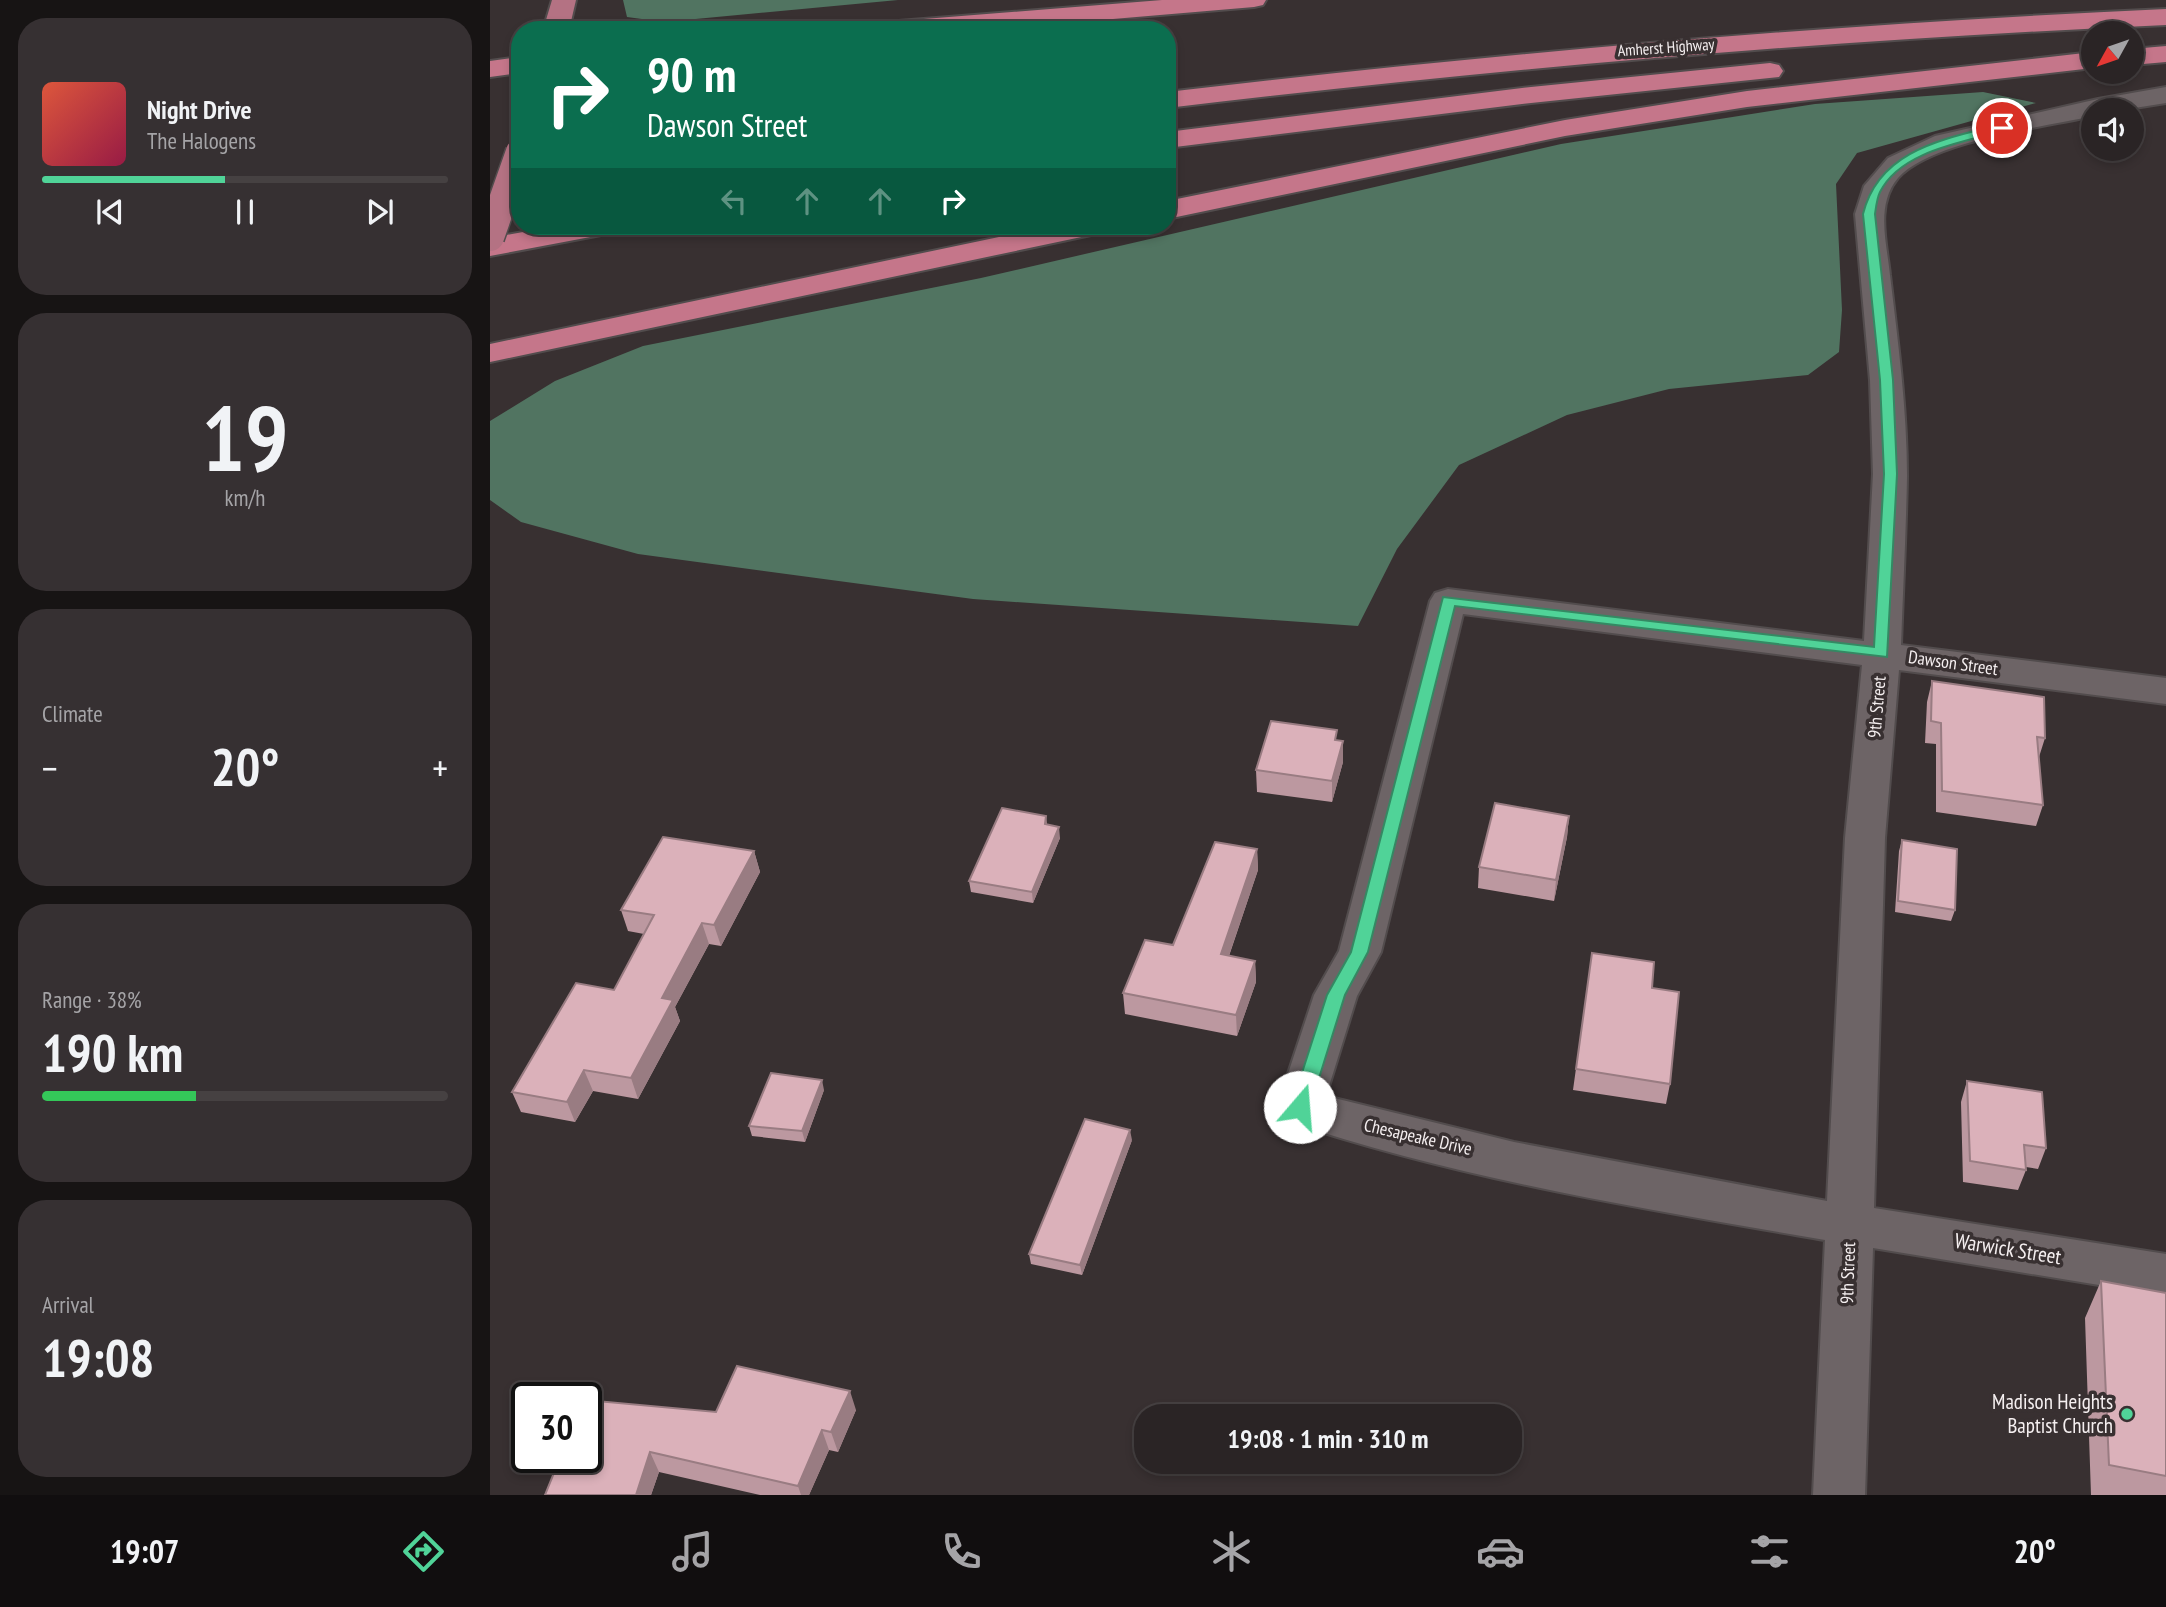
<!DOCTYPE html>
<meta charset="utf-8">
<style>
:root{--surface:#2a2425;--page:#363032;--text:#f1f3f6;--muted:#a5a4a7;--line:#464142;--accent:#50d398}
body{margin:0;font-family:"PT Sans Narrow",sans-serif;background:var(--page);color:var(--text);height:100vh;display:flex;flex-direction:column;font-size:26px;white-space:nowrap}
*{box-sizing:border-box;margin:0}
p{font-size:23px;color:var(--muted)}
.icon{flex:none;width:38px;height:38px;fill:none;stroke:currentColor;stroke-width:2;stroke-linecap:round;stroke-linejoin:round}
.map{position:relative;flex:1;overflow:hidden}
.drawer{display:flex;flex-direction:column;gap:18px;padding:18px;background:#171414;width:490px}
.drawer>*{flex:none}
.top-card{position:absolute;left:21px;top:21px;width:665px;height:214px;border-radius:28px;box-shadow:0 4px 10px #0003,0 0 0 2px var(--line);background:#0b6e4f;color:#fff;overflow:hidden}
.needle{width:46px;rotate:230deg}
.tools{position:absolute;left:1591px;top:21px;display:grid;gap:14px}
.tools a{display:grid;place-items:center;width:63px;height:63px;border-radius:50%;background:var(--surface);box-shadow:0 4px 10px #0003,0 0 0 2px var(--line);font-size:35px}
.speed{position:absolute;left:21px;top:1382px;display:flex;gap:14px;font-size:35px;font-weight:700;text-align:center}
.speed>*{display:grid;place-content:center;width:91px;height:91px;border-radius:50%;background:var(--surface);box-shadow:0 4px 10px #0003,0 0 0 2px var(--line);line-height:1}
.speed .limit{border:4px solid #111;border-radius:10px;background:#fff;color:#111}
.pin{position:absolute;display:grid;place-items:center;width:60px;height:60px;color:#fff;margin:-30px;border:4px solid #fff;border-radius:50%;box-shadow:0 2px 7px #0007}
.me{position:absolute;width:77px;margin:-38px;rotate:18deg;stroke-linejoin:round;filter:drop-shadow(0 0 5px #0008)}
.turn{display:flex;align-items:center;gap:24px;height:147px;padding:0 21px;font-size:32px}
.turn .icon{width:91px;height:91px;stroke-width:2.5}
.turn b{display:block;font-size:49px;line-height:60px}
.lanes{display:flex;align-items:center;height:66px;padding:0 21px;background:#0003;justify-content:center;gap:35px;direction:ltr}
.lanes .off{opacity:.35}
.big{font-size:52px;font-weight:800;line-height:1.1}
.drawer .widget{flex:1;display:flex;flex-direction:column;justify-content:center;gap:10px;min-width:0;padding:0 24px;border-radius:28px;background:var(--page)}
.drawer .dial{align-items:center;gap:0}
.dial b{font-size:91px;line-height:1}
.song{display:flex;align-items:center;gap:21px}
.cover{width:84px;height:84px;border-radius:10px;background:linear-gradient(135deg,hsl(10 70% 55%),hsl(340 70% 35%))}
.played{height:7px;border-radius:4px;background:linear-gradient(90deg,var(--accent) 45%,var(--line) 45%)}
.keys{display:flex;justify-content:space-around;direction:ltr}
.heat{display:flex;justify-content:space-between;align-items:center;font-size:38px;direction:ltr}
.charge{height:10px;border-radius:5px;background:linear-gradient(90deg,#34c759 38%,var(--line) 0)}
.trip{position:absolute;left:644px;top:1404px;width:388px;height:70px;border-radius:28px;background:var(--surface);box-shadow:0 4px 10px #0003,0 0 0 2px var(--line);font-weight:800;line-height:70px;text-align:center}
.dock{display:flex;height:112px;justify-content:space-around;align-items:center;background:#110e0f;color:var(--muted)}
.dock .icon{width:49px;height:49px}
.dock .active{color:var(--accent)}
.dock b{font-size:32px;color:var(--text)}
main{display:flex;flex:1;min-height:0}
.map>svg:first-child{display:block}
.forest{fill:#517461}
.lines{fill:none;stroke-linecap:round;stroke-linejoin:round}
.minor-casing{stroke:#524c4d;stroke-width:4}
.trunk-casing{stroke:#524c4d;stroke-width:4}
.motorway-casing{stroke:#524c4d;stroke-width:4}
.minor{fill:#6d6466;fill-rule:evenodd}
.trunk{fill:#b47283;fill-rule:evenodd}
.motorway{fill:#c5768a;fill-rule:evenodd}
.trunk-bridge-casing{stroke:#524c4d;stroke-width:31;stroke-linecap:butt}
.trunk-bridge{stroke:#b47283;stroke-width:28}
.wall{fill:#bc98a0}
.shaded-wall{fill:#997c82}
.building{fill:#dbb1ba;stroke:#997c82;stroke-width:2}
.route{fill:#50d398;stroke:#348963;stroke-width:2}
.poi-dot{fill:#50d398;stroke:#383031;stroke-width:2.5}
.labels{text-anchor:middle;stroke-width:7;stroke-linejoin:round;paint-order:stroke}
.far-street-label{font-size:16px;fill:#f5eff0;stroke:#383031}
.street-label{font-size:18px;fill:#f5eff0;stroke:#383031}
.near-street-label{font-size:21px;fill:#f5eff0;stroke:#383031}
.near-poi-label{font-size:21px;fill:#f5eff0;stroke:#383031;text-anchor:end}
</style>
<main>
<section class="drawer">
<div class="widget">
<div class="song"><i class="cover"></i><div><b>Night Drive</b><p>The Halogens</p></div></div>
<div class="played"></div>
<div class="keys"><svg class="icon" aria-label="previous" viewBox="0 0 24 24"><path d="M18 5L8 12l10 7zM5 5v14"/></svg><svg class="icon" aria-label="pause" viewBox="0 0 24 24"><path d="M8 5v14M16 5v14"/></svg><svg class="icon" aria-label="next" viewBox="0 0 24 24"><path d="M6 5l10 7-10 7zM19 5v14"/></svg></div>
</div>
<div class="widget dial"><b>19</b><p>km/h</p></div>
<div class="widget"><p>Climate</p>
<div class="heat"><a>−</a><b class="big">20°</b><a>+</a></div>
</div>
<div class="widget"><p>Range · 38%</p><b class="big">190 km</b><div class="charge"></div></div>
<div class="widget"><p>Arrival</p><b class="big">19:08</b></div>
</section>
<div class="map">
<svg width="1676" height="1495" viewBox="0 0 1676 1495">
<rect width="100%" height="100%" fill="#383031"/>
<!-- forest -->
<path class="forest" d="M133,0h275l-234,22 -37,-5z
M1493,92l53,11 -179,50 -21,31 6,126 -3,42 -31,23 -139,14 -102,26 -108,50 -62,84 -39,77 -385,-27 -335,-45 -117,-32 -31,-22v-79l65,-40 88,-35 338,-68 580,-134 254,-40z"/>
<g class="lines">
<!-- minor casing -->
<g class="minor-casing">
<path id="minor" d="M1676,87v16l-44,7h-29v6c-49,11 -162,25 -195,62 -23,27 -11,66 -8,97 8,67 17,134 17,201 -1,56 -4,113 -6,169l265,33v26l-267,-34 -14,168 -11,370 292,46v42l-293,-48 -8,247h-52l12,-255c-181,-31 -366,-61 -541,-120l-7,-13 37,-112 25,-44 91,-350 5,-8 13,-4 416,52 9,-167 -3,-94 -15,-166 9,-28 24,-28 47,-22 163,-37zM973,614l399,51 -17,173 -18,363 -313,-59 -188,-46 31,-100 24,-44z"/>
</g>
<!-- trunk casing -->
<g class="trunk-casing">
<path id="trunk" d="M62,0h24l-7,30h-26z"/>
</g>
<!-- motorway casing -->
<g class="motorway-casing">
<path id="motorway" d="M672,0h104l-3,5 -9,2 -272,23h-109l4,-5 9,-3z
M1676,9v16c-334,15 -667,43 -999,83v-16c332,-39 665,-68 999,-83z
M1676,46v16l-34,3v-16z
M1603,52v16l-346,39 -182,29 -398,83v-18l398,-81 182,-29z
M30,57v16l-30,4v-16z
M1280,63l9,2 4,6 -4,6 -248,26 -364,45v-16l364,-45z
M66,226h59l-4,6 -10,3 -111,21v-18z
M561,226h54l-4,6 -10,3 -601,127v-18z"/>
</g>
<!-- minor -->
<use href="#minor" class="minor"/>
<!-- trunk -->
<use href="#trunk" class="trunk"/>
<!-- motorway -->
<use href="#motorway" class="motorway"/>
<!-- trunk-bridge casing -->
<g class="trunk-bridge-casing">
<path id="trunk-bridge" d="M0,237l30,-85"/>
</g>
<!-- trunk-bridge -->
<use href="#trunk-bridge" class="trunk-bridge"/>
</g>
<!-- wall -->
<path class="wall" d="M1442,681l113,57 -6,19 4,48 -7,21 -100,-14v-68l-11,-1 2,-41z
M847,740l6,22 -11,40 -75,-10 -1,-22z
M556,816l1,9 13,13 -27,65 -62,-11 -2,-11z
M1079,816l-2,21 -13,64 -76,-13 1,-21z
M1412,840l53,70 -4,11 -56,-9 4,-61z
M767,849l1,21 -29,86 26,5 1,21 -19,54 -112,-22 -2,-21 50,-48z
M264,851l6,21 -39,74 -12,-2 -34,63 5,14 -42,78 -45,-8 -18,31 -54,-10 -9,-20 102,-102 30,-56 -16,-3 -7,-21z
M1102,953l60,35 18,96 -4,20 -93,-14z
M1477,1081l79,67 -8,21 -12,-2v3l-8,20 -55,-8 -2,-80z
M334,1090l-19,52 -53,-6 -3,-10z
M642,1140l-50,135 -51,-11 -2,-10z
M1611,1281l65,12v202h-75l-6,-177z
M366,1410l-18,42 -9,-2 -20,45h-49l-101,-23 -8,23h-106l171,-83z"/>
<!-- shaded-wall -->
<path class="shaded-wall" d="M853,741v21l-11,40v-21z
M1079,816l-2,21 -13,64 2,-21z
M569,827l1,11 -27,65 -1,-11z
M767,849l1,21 -36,106 -1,-22z
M264,851l6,21 -39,74 -7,-21z
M212,923l7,21 -34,63 5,14 -42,78 -7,-21 31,-80z
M765,961l1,21 -19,54 -1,-21z
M94,1070l9,21 -18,31 -8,-20z
M332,1080l2,10 -19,52 -3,-11z
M640,1130l2,10 -50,135 -2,-10z
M360,1391l6,19 -18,42 -7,-20z
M332,1430l7,20 -20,45h-8l-3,-9z
M160,1452l9,20 -8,23h-15z"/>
<!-- building -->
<path class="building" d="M1442,681l112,16 1,41 -8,-1 6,68 -101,-14 -1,-68 -10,-2z
M781,721l66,9 -2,10 8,1 -11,40 -76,-11z
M1005,803l74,13 -13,64 -77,-13z
M512,808l44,8 -1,8 14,3 -27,65 -63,-11z
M173,837l91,14 -40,74 -12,-2 -40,75 11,2 -42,78 -47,-8 -17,32 -55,-10 64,-109 38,7 40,-75 -33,-5z
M1412,840l55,9 -2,61 -57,-9z
M725,842l42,7 -36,105 34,7 -19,54 -113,-22 22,-53 28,5z
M1102,953l62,9 -2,26 27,4 -9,92 -94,-15z
M281,1073l51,7 -20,51 -53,-5z
M1477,1081l75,11 4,56 -22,-3 2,25 -56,-9z
M595,1119l45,11 -50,135 -51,-11z
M1611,1281l65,12v183l-57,-11z
M247,1366l113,25 -19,41 -9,-2 -24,56 -148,-34 -14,43h-91l15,-37h26v-58l130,12z"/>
<!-- route -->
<path class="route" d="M1512,124l4,1v5c-40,12 -105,20 -126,62 -3,6 -4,15 -5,22l18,166 4,94 -10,183 -432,-51 -87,346 -23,43 -35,112 -10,7 -6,-2 -3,-5 36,-112 24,-43 92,-355 431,50 10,-173 -4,-94 -17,-166c16,-65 82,-75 139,-90z"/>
<!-- markers -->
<circle class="poi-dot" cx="1637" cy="1414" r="7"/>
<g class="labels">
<!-- far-street labels -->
<g class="far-street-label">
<text transform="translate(1176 47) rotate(-4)" y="6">Amherst Highway</text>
</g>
<!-- street labels -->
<g class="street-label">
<text transform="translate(1463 663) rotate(8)" y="6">Dawson Street</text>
<text transform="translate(1387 707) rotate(-85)" y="6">9th Street</text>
<text transform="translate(928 1137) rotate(13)" y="6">Chesapeake Drive</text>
<text transform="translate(1358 1273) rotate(-88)" y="6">9th Street</text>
</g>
<!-- near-street labels -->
<g class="near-street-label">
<text transform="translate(1518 1249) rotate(9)" y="7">Warwick Street</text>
</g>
<!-- near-poi labels -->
<g class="near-poi-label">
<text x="1623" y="1409">Madison Heights<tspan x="1623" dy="24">Baptist Church</tspan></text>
</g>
</g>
</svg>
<div class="tools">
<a><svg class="needle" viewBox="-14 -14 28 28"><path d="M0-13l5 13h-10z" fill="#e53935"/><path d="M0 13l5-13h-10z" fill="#a5a4a7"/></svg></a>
<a><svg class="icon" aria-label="sound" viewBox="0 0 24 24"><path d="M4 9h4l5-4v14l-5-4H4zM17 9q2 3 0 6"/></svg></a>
</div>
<div class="speed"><div class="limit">30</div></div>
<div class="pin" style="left:1512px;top:128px;background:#d93025"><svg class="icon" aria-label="arrive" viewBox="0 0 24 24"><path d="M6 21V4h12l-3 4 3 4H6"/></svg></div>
<svg class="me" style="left:810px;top:1107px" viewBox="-20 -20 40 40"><circle r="19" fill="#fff"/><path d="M0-13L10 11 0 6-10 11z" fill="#50d398"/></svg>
<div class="trip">19:08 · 1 min · 310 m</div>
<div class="top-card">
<div class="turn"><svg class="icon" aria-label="right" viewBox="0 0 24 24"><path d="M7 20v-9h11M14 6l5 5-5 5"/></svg><div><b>90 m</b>Dawson Street</div></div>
<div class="lanes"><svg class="icon off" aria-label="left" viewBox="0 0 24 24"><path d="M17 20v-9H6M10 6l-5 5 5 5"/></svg><svg class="icon off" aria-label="ahead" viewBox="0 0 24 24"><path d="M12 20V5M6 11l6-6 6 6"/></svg><svg class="icon off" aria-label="ahead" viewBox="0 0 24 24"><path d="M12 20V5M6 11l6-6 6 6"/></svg><svg class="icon" aria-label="right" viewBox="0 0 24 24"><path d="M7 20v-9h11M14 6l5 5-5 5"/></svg></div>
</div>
</div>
</main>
<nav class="dock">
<b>19:07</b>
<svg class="icon active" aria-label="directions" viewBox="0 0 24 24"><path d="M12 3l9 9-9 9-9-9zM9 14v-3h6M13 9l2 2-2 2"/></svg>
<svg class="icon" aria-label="music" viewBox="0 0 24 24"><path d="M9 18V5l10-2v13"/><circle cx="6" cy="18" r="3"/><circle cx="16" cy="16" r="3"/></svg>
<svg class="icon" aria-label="phone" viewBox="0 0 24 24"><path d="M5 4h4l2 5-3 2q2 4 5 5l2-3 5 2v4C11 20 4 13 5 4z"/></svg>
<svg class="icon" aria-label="climate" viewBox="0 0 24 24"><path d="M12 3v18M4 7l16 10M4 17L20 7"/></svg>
<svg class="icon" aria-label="car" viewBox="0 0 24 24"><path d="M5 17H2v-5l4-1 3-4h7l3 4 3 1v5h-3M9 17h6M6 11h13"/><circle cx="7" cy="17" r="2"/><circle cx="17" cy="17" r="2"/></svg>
<svg class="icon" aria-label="filters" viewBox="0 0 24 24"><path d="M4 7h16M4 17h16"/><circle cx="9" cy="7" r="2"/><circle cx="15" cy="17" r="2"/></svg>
<b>20°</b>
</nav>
